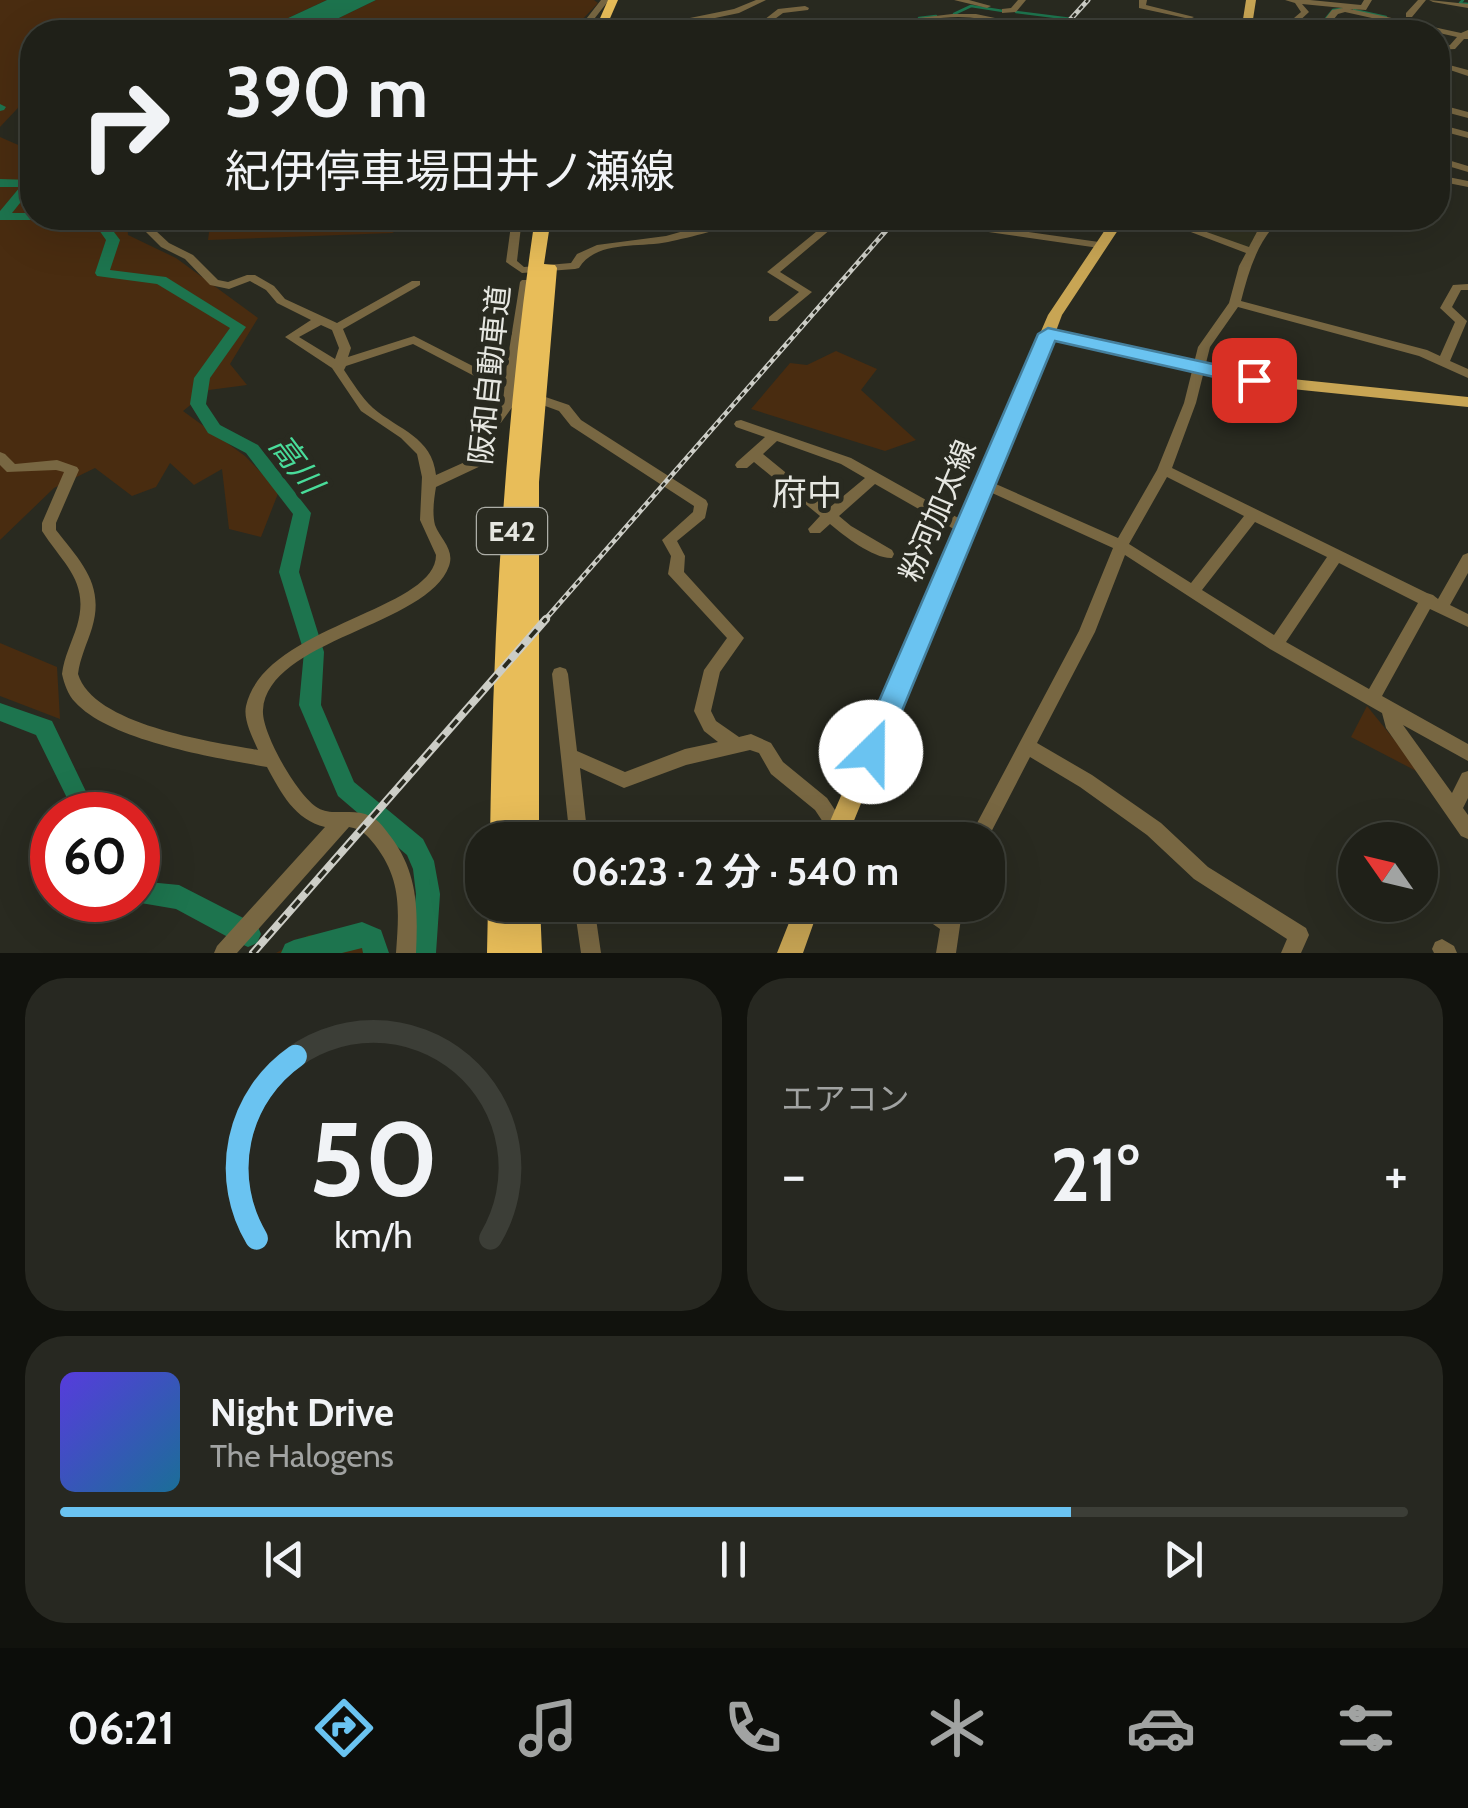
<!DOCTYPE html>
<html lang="ja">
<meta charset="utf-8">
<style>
:root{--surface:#1f2018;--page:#272821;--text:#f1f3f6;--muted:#a1a3a2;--line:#3c3e37;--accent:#6ac3f1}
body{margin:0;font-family:Cabin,"Noto Sans JP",sans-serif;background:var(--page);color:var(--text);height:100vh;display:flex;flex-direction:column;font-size:38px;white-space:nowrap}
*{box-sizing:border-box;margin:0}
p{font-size:32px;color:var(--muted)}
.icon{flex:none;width:55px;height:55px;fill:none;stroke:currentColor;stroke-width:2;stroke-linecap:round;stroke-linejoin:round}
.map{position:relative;height:953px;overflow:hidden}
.sheet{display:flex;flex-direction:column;gap:25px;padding:25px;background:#11120d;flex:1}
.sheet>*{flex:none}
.banner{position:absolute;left:20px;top:20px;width:1430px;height:210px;border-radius:40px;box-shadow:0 10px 40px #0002,0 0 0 2px var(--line);background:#1f2018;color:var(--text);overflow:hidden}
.needle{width:65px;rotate:304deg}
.fabs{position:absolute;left:1338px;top:822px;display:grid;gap:20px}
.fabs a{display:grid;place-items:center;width:100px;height:100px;border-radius:50%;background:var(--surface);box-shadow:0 10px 40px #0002,0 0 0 2px var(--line);font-size:50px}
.speed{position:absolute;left:30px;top:792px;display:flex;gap:20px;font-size:50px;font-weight:700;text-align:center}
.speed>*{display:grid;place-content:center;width:130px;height:130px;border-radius:50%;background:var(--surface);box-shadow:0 10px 40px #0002,0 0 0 2px var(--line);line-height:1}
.speed .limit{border:15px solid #d22;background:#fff;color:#111}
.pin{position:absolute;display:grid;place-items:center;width:85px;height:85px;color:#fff;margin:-42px;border-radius:20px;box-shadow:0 5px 15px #0006}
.me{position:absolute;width:110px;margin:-55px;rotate:23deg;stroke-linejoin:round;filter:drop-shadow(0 0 8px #0008)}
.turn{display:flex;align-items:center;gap:35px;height:210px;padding:0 40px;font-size:45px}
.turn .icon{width:130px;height:130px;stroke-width:2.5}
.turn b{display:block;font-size:70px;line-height:85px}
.big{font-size:75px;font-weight:700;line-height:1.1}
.sheet .tile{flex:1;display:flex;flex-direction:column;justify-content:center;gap:15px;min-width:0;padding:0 35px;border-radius:40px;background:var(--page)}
.sheet .dial{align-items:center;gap:0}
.dial svg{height:260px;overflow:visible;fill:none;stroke:var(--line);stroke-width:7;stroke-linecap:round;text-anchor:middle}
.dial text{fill:var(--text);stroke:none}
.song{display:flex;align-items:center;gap:30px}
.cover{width:120px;height:120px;border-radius:15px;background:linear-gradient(135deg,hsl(250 70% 55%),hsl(200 70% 35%))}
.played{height:10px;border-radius:5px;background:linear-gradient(90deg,var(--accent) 75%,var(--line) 75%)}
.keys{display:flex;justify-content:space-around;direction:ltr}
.heat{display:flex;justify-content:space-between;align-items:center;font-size:55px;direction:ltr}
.sheet .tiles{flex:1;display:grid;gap:25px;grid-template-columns:1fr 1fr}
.tile:last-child{grid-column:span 2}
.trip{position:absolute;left:465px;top:822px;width:540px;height:100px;border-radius:40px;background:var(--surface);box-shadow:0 10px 40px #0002,0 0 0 2px var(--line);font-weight:700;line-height:100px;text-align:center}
.menu{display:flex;height:160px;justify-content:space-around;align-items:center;background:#0c0d0a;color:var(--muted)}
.menu .icon{width:70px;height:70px}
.menu .current{color:var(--accent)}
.menu b{font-size:45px;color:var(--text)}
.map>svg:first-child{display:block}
.built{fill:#303120}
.green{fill:#492c10}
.water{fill:#1d744e}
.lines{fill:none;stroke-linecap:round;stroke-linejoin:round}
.stream{stroke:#1d744e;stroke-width:2.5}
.river{fill:#1d744e;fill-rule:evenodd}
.minor{fill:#786742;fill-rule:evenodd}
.major{fill:#c8a554;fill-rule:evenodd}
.highway{fill:#e8bd59;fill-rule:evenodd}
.rail-far1-casing{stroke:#cccdc6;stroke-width:5}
.rail-casing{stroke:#cccdc6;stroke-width:8}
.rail-far1{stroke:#292a20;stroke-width:2.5;stroke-dasharray:5;stroke-linecap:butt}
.rail{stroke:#292a20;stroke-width:4;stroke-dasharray:10;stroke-linecap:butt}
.route{fill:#6ac3f1;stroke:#457f9d;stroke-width:2.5}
.labels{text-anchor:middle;stroke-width:10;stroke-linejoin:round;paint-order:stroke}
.shield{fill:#292a20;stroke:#adaea7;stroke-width:2.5}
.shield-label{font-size:28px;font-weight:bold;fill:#e6e7e1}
.street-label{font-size:30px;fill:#e6e7e1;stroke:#292a20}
.water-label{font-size:32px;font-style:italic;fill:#49dc9a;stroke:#292a20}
.quarter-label{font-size:35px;fill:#e6e7e1;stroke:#292a20}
</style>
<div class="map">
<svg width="1468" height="953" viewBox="0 0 1468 953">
<rect width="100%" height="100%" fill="#292a20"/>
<!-- built -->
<path class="built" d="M1166,218h103l-20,30z"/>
<!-- green -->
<path class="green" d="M0,0h327l-69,32h-226v61l-32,34z
M376,0h218l4,3 -18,19 6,10h-276z
M0,137l32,14v67h95l1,17 48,23 82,60 -28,46 17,21 -38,5 -26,21 62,45 34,35 -18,46 -32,-8 -7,-60 -28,16 -24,-22 -14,24 -24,9 -37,-28 -41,20 -54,52z
M211,218h215l-34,15 -184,7z
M836,351l41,18 -16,21 55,50 -31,11 -134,-42 39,-46 17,2z
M0,643l57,24 3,52 -60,-23z
M1367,706l55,68 -71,-37z
M309,935l70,1 2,17h-105z"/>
<!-- water -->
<path class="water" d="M327,0h49l-66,32h-52z"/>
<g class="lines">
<!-- stream -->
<path class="stream" d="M1463,0l-3,3 8,1
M1354,10l32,7
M1016,12l95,12
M954,14l17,-8 32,5
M919,18l17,-2
M808,25l19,7
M1304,31l11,1 18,-22 8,-1"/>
<!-- river -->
<path class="river" d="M0,104l6,3 -2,3 -4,1z
M0,179l32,1v8l-20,25h20v5h32l44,6 12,16 -10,30 56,7 80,50 -36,51 -4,26 14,21 38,20 53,68 -12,59 25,80 -3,53 33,77 69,57 11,22 6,33 -4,59h-26l6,-59 -3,-25 -6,-14 -69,-59 -39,-91 5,-53 -25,-80 14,-58 -47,-61 -38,-20 -18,-29 4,-26 36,-50 -73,-44 -60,-8 -2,-3 11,-33 -7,-10 -64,-10h-35v-9l20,-24h-20z
M0,703l52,18 39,81 2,13h-24v-13l-33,-67 -36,-14z
M138,881l41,4 78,40 4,9 -4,9 -9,4 -9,-4 -63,-34 -47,-8 9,-1z
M362,922l19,8 8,23h-26l-1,-5 -20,5h-61l4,-9 9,-4z"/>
<!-- minor -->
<path class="minor" d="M601,0h8l-18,23v7h-6l-2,-7z
M756,0h10l-27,13 -48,10 -2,9h-8l4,-13 49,-10z
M954,0h15l22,6 -4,2z
M1018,0h8l-10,12 -14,1v-4l9,-1z
M1139,0h8l-1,5 48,12 -4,2 -51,-11z
M1285,0h25l51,5 3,-5h8l-6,10 -16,-1 111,24 7,-3v9h-4l-9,10 -17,1v-4l12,-1 7,-8 -112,-25 -7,2 -15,18h-8l17,-22 11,-2 -41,-4 7,8 -14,13 -1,7h-8l1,-8 14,-12 -6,-9z
M1418,0h8l-14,17h-6v-4z
M1429,0l39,4v4l-35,-6z
M805,6l4,2 -1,2 -25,3 -15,11 30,-5 37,9 117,-14h24l19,4 17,8 47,-2 200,6 4,2 -204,-4 -105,4 4,-2 44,-3c-46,-27 -121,9 -171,5 -13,-1 -24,-10 -38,-8 -13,1 -25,7 -38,3l23,-18z
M1438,62l30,8v6l-30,-10z
M1438,104l30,8v6l-30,-8z
M1438,124l30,8v6l-30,-8z
M1438,157l30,9v6l-30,-9z
M1438,175l30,6v6l-30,-6z
M132,218h10l27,25 24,12 25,25 10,2 19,-7h8l19,11 11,13 52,24 75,-42h8v4l-77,44 8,19 -3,9 66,-21 90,46 16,-100 2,-2h8l2,2 -16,105 53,18 12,15 125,80 2,4 -3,14 -28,23 8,15 -1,16 60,66 -24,34 -9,39 5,10 23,16 12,-3 20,9 12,19 44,36 28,42h-20l-20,-30 -44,-36 -12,-21 -9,-3 -64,15 -62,23 -44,-20 8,72h-18l-18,-166 2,-5 6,-2 6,2 2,5 9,77 48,21 60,-23 33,-7 -14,-11 -10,-20 10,-41 23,-32 -59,-64 3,-18 -9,-16 31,-28 1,-6 -123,-80 -12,-15 -44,-16 -2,11 -13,18 -13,39 -51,24c-2,12 -4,26 -1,38 5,14 20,24 14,41 -21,60 -181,73 -186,144 -2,22 35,87 55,98 15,9 35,-1 52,8 9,4 15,13 21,21 27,36 27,73 25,116h-20c3,-42 6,-73 -21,-108 -8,-10 -13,-16 -26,-18l-112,126h-23l3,-7 108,-119c-30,-7 -44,-34 -58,-60 -51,-9 -157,-26 -192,-65 -7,-7 -11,-19 -13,-28 2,-17 10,-32 15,-48 13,-44 -13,-61 -35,-95v-8l22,-51 -8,-2 -49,2 -7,-7v-13l5,2 10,10 42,-4 20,7 2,3 -23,53v7c25,32 49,55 36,98 -5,16 -12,30 -14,46 15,51 134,68 180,76 -5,-12 -15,-30 -12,-44 18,-81 190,-95 190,-151l-16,-35 2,-43 -5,-23 -16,-16 -40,-27 -29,-43 -47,-31 26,-17 -34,-17 -11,-13 -16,-9 -21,8 -19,-4 -25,-26 -24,-12zM321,325l11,5 7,18 -4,11 -36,-22zM413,344l90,47 -2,14 -14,18 -11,34 -40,18c-4,-38 -37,-45 -63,-67 -12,-11 -20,-25 -29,-38l2,-4z
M512,218h10l-5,43 7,6 47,-4 6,-9 20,-9 69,-9 64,-18h15c-19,11 -54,19 -77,24 -29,6 -72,-2 -89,26l-4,1 -53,4 -16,-11z
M833,218h11l-64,54 32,20 -35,29h-8v-4l30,-25 -32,-20z
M907,218h23l169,24 5,3 -5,3 -187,-27z
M1154,218h13l82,29c10,-17 11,-29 33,-29 -24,21 -33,52 -41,83l186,49 13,6 15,-34 -15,-14 13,-23 15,-1v6h-7l-9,17 15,14 -17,40 18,8v9l-49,-22 -181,-49 -28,40 -14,56 -24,65 255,125 6,2 5,4 25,-44 5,-2v20l-18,32 18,9v13l-38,-18 -48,87 86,48v17l-65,-36 49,68 10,-20 6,-2v27l-5,10 5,7v24l-7,-3 -75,-108 -4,-15 -112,-64 -145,-94 -30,77 -58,111 55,32 69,48 47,44 98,61 3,7 -8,18h-20l6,-14 -93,-60 -47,-44 -67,-48 -50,-30 -43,83h-19l111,-209 34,-83 -134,-61 -2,-3 2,-3h10l129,57 39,-68 27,-67 14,-56 31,-44 10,-37 7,-13zM1167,477l77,39 -53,67 -62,-39zM1255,522l72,35 -53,78 -72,-45zM1339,563l79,40 -49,86 -83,-47z
M741,420l110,38 118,66 2,4 -2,4h-10l-84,-48 -36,32 12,10 41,24 2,4 -2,4c-18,1 -48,-22 -62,-34l-10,9h-10l-2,-4 12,-13 -66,-54 -7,6h-10l-2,-3 2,-3 28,-25 -29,-10 -2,-3 2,-3zM777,441l64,23 24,14 -36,30 -66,-54z
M574,905h20l7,48h-20z
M913,905h26l4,3v-3h20l-7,48h-20l4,-24 -24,-17z
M1442,939l12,7 3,7h-23l-2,-4 3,-7z"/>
<!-- major -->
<path class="major" d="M1246,0h10l-5,32h-10z
M1113,218h13l-64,97 -6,16 198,44 214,22v10l-214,-22 -202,-46 -206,501h-24l226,-525z
M796,905h24l-17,48h-26z"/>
<!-- highway -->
<path class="highway" d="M608,0h10l-14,32h-10z
M535,218h16l-7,46 11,1 2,3 -18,214v358h-49c3,-209 14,-416 45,-622z
M488,905h52l2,48h-55z"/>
<!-- rail-far1 casing -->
<g class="rail-far1-casing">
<path id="rail-far1" d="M1059,32l29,-32
M543,622l354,-404"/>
</g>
<!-- rail casing -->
<g class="rail-casing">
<path id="rail" d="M253,953l293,-334"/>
</g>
<!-- rail-far1 -->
<use href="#rail-far1" class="rail-far1"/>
<!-- rail -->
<use href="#rail" class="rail"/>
</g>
<!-- route -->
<path class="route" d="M1048,328l206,45 10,7 -10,6 -199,-45 -170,411 -4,9 -10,4 -10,-4 -4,-9 181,-418z"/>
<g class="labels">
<!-- shield labels -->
<rect class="shield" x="477" y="508" width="70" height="46" rx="8"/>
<g class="shield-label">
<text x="512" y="541">E42</text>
</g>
<!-- street labels -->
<g class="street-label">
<text transform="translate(490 375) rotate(-84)" y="10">阪和自動車道</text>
<text transform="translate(938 511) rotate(-67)" y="10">粉河加太線</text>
</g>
<!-- water labels -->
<g class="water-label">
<text transform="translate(296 464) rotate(53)" y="11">高川</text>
</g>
<!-- quarter labels -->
<g class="quarter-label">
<text x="807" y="505">府中</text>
</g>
</g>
</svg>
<div class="fabs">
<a><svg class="needle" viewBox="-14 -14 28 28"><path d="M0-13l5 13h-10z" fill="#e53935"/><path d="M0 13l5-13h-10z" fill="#a1a3a2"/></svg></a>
</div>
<div class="speed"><div class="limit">60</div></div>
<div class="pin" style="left:1254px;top:380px;background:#d93025"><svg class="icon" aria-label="arrive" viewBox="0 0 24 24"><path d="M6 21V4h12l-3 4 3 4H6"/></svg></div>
<svg class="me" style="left:871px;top:752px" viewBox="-20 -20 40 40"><circle r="19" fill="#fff"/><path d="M0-13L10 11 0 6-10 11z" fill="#6ac3f1"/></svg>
<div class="trip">06:23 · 2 分 · 540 m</div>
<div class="banner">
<div class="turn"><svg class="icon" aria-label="right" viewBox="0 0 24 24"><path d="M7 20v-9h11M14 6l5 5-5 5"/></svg><div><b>390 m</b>紀伊停車場田井ノ瀬線</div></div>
</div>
</div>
<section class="sheet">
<div class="tiles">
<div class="tile dial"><svg viewBox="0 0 100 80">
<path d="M14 69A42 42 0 1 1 86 69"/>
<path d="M14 69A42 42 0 0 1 26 13" stroke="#6ac3f1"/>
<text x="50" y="56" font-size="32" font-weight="700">50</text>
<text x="50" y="72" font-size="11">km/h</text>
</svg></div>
<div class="tile"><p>エアコン</p>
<div class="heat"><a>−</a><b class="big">21°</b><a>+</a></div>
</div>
<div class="tile">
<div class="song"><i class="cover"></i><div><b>Night Drive</b><p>The Halogens</p></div></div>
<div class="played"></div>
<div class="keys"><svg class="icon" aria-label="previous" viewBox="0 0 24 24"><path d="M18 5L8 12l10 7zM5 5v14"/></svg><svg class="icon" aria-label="pause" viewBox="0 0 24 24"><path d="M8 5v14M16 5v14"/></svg><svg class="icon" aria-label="next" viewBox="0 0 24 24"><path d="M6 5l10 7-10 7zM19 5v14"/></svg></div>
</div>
</div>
</section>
<nav class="menu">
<b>06:21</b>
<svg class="icon current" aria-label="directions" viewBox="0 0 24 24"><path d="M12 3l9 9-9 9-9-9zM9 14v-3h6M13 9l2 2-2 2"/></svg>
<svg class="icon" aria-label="music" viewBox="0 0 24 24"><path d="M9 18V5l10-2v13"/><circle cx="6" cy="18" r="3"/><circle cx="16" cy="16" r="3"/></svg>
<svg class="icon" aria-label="phone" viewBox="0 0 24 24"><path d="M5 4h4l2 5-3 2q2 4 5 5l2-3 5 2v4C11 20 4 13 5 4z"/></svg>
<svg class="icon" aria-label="climate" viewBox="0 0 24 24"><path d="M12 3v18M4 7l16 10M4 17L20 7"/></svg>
<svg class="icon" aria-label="car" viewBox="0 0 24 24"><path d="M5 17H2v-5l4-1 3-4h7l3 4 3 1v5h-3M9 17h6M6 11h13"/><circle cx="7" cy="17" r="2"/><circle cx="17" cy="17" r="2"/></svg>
<svg class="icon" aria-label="filters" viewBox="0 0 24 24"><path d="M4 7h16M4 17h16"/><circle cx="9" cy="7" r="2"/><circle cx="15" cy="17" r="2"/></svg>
</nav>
